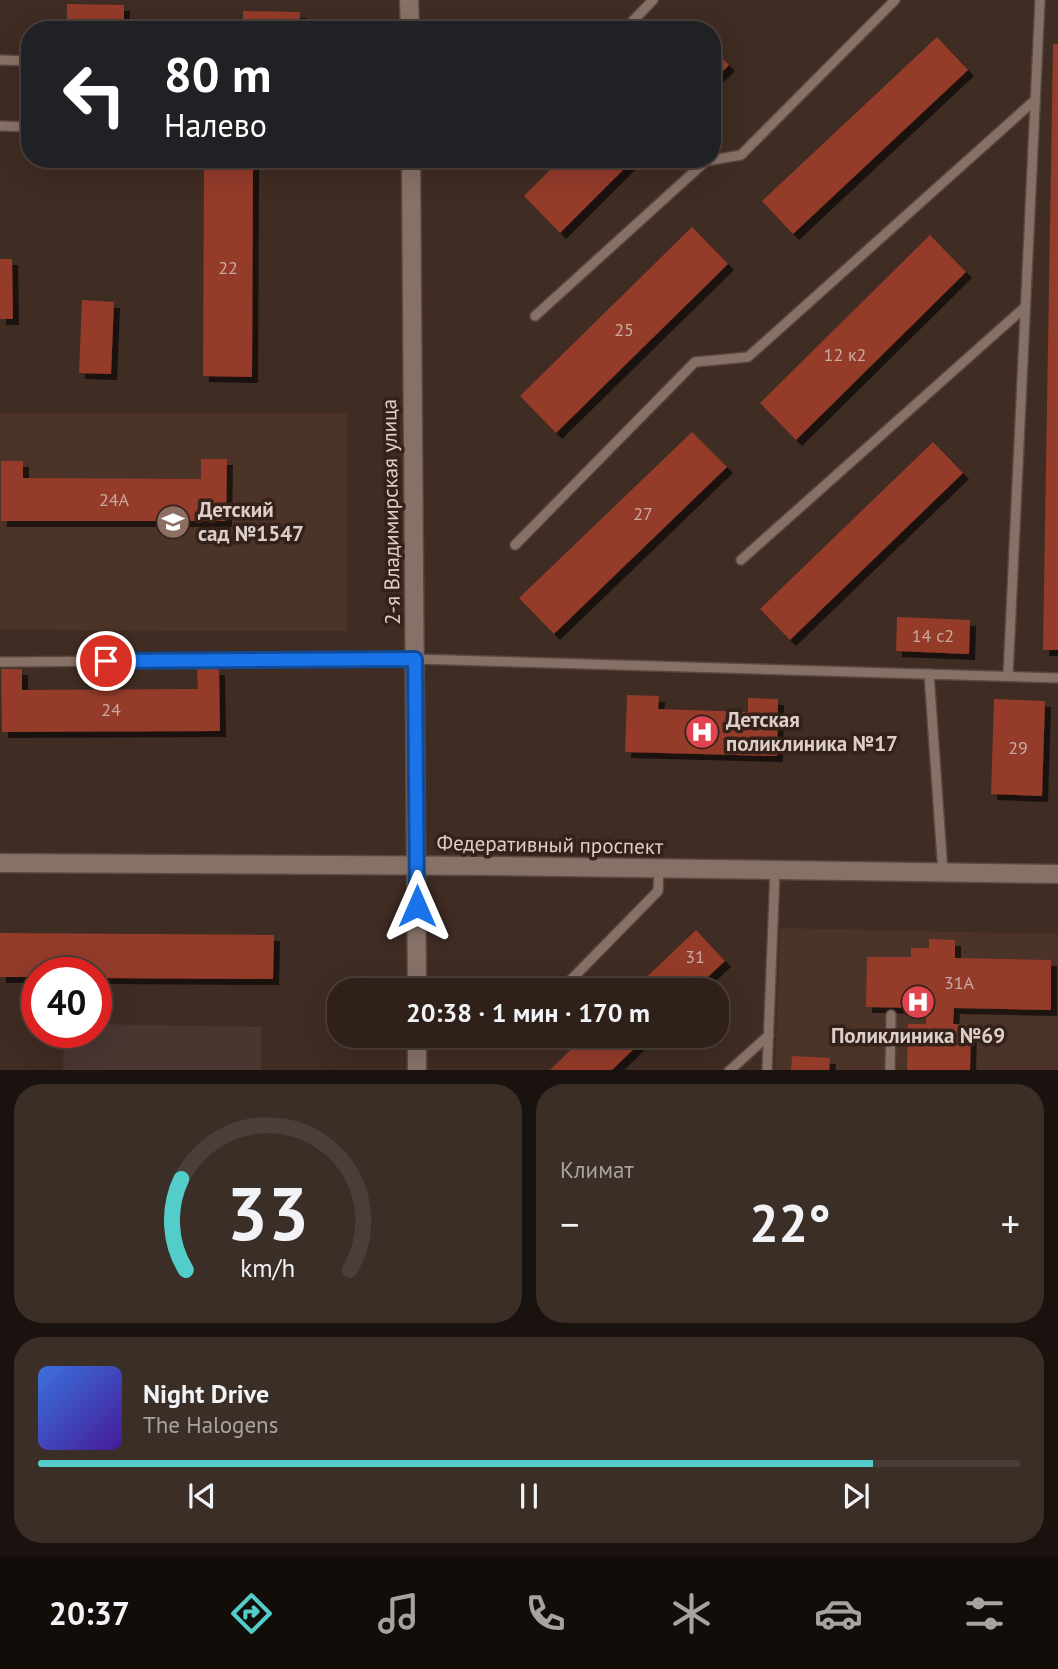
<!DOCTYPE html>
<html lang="ru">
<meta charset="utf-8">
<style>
:root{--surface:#2f211a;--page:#3b2e27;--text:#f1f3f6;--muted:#a7a3a2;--line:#4a3e39;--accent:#53cdca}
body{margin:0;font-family:"PT Sans",sans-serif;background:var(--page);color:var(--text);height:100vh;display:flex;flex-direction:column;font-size:26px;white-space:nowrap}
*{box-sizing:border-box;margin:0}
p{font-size:23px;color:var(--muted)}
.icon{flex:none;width:38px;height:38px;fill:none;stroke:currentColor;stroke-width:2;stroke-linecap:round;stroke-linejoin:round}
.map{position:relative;height:1070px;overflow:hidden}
.sheet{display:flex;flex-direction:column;gap:14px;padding:14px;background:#1a120e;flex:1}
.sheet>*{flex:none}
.guide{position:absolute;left:21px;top:21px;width:700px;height:147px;border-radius:28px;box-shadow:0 7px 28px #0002,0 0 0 2px var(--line);background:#202124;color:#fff;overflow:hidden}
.speed{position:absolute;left:21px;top:957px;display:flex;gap:14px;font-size:35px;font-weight:700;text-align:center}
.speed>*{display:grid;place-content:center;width:91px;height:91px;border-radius:50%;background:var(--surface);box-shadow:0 7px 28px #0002,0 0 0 2px var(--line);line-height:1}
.speed .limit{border:10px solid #d22;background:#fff;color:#111}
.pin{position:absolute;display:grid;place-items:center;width:60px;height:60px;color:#fff;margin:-30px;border:4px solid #fff;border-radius:50%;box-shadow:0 2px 7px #0007}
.me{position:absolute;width:77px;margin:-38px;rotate:0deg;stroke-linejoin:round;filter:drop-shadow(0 0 5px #0008)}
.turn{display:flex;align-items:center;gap:24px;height:147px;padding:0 28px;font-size:32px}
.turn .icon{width:91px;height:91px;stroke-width:2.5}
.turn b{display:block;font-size:49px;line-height:60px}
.big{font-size:52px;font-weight:600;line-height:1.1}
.sheet .widget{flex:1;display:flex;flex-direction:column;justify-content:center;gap:10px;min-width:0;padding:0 24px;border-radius:28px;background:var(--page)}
.sheet .dial{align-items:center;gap:0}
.dial svg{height:182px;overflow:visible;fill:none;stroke:var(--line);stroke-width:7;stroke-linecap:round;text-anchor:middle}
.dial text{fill:var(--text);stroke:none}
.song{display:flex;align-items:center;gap:21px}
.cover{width:84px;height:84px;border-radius:10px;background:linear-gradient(135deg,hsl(220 70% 55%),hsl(260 70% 35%))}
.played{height:7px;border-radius:4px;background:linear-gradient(90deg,var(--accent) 85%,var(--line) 85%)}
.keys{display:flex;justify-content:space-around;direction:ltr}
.heat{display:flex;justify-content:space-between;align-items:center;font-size:38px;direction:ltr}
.sheet .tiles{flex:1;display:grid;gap:14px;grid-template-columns:1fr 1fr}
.widget:last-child{grid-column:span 2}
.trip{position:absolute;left:327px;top:978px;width:402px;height:70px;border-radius:28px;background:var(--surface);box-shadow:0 7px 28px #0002,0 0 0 2px var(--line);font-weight:600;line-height:70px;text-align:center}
.tabs{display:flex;height:112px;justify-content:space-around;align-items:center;background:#130d0a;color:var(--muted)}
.tabs .icon{width:49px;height:49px}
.tabs .selected{color:var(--accent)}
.tabs b{font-size:32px;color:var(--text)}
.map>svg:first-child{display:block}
.commercial{fill:#4a3631}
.built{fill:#4c3328}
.building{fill:#943b29;filter:url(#shadow)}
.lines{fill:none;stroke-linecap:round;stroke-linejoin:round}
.service-casing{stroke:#584841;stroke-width:12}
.minor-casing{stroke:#584841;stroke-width:21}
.tertiary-casing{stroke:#584841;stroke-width:21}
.service{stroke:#877167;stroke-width:9}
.minor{stroke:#877167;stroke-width:18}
.tertiary{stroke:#877167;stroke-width:18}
.route-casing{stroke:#114b97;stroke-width:18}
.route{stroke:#1a73e8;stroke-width:12}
.labels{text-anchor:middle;stroke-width:7;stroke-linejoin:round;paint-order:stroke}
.number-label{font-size:18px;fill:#caaaa2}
.poi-label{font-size:21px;font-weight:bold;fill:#dccfca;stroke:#34221a;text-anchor:start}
.street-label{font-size:21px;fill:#dccfca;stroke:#34221a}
</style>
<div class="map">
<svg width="1058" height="1071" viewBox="0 0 1058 1071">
<defs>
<filter id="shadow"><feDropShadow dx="6" dy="6" stdDeviation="0" flood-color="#0009"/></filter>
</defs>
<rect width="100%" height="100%" fill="#3f2c23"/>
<!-- commercial -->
<path class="commercial" d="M96,1024l165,3v43h-198l1,-37 32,-1z"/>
<!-- built -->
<path class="built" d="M0,413h347v218l-347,-1z
M780,928l278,6v136l-283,1z"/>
<!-- building -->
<path class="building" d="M67,4l57,1v25h-57z
M243,11l57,1 -1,18h-56z
M937,37l31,33 -175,164 -31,-33z
M1053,44h5v606h-15z
M712,48l17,17 -17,17z
M204,159h49l-1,218 -49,-1z
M561,159h73l-74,74 -36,-37z
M692,227l36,37 -172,169 -36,-37z
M930,235l36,37 -170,168 -36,-37z
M0,259h12l1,60h-13z
M82,300l32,2 -3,72 -32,-1z
M692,432l35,35 -173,167 -35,-36z
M933,442l30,31 -173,167 -30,-31z
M201,459h26l-1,62h-225v-60h22v17l178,1z
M897,617l73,3 -1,34 -73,-3z
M1,669h21v21l176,-1 -1,-20h22l1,62 -218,1z
M627,695l32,1 -1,13 90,3v-14l30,1 -1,57 -152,-4z
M994,699l51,2 -3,95 -51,-2z
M696,930l29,31 -31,29h-61z
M0,933l274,2 -1,44 -177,-1v-5h-59v4h-37z
M929,939l26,1v18l96,2v50l-97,-2 -1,16 18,1 -1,46h-63l1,-47h18v-16l-60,-1 1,-50h44v-9h18z
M585,1036h62l-36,35h-62z
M792,1056l38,2 -1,13h-38z"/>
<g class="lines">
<!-- service casing -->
<g class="service-casing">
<path id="service" d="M624,30l29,-30
M0,60l30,1
M0,126l30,1
M535,316l171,-155 35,-6 154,-155
M515,545l180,-183 53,-5 287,-257
M741,560l284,-253
M0,662l415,-3 643,19
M929,674l14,199
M1008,676l32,-676
M561,990l97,-99 1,-22
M510,1042l6,-6
M729,1071l40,-36
M767,1071l8,-200
M890,1071l1,-56"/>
</g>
<!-- minor casing -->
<g class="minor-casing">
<path id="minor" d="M0,863l488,3 570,8"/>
</g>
<!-- tertiary casing -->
<g class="tertiary-casing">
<path id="tertiary" d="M409,0l1,30
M411,159l6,831
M417,1071v-35"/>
</g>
<!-- service -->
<use href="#service" class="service"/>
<!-- minor -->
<use href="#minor" class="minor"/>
<!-- tertiary -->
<use href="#tertiary" class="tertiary"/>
</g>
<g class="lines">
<!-- route casing -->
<g class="route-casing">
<path id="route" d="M106,661l309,-2 2,247"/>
</g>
<!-- route -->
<use href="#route" class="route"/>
</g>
<!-- icons -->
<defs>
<g id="school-disc" transform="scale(1.75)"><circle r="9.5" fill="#8d6e63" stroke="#34221a"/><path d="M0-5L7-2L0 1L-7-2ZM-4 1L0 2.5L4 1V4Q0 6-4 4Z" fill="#fff"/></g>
<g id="hospital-disc" transform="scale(1.75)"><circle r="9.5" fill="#e0444e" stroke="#34221a"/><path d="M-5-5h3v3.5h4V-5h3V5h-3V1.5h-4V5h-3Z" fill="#fff"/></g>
</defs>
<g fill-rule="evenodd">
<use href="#school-disc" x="173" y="522"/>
<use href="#hospital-disc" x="702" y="732"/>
<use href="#hospital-disc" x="918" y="1002"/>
</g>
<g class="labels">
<!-- number labels -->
<g class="number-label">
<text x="228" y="274">22</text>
<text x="624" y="336">25</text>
<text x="845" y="361">12 к2</text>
<text x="114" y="506">24А</text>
<text x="643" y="520">27</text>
<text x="933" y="642">14 с2</text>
<text x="111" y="716">24</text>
<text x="1018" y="754">29</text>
<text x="695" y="963">31</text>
<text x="959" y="989">31А</text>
</g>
<!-- poi labels -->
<g class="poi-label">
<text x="198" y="517">Детский<tspan x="198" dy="24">сад №1547</tspan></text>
<text x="726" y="727">Детская<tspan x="726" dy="24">поликлиника №17</tspan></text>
<text x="918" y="1043" text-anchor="middle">Поликлиника №69</text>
</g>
<!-- street labels -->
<g class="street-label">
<text transform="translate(391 512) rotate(-91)" y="7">2-я Владимирская улица</text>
<text transform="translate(550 845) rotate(1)" y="7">Федеративный проспект</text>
</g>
</g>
</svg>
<div class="speed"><div class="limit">40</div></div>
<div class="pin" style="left:106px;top:661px;background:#d93025"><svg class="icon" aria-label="arrive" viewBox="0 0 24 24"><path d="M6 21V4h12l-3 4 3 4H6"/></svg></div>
<svg class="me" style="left:417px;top:906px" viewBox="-20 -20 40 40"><path d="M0-17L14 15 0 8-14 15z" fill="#1a73e8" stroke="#fff" stroke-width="4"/></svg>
<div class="trip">20:38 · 1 мин · 170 m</div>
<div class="guide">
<div class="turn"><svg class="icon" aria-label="left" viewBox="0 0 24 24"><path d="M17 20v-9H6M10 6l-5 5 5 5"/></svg><div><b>80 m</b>Налево</div></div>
</div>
</div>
<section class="sheet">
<div class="tiles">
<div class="widget dial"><svg viewBox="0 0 100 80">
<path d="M14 69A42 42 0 1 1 86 69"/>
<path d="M14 69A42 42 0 0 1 12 29" stroke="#53cdca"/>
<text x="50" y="56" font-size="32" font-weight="700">33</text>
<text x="50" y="72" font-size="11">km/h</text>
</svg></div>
<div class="widget"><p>Климат</p>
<div class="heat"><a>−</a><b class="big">22°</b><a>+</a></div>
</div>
<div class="widget">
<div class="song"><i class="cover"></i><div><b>Night Drive</b><p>The Halogens</p></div></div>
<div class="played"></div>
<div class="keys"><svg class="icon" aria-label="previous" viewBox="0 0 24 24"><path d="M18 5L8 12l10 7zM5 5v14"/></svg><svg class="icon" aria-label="pause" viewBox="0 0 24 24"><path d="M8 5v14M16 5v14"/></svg><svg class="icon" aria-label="next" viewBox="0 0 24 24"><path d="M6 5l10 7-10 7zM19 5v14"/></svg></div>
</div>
</div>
</section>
<nav class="tabs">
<b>20:37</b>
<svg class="icon selected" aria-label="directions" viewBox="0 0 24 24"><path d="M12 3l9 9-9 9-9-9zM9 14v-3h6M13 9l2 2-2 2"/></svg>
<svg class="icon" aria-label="music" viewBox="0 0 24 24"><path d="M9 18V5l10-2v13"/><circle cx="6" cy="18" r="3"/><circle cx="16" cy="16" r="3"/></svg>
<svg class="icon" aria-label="phone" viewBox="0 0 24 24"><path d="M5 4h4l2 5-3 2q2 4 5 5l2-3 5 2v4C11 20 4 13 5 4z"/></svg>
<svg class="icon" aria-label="climate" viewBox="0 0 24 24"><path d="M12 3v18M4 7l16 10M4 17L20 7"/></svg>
<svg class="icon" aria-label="car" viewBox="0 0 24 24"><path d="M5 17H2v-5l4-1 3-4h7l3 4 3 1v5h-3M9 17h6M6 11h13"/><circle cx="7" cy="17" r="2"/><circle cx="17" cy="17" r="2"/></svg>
<svg class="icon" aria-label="filters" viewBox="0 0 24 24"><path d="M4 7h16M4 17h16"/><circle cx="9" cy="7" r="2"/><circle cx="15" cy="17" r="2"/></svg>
</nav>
